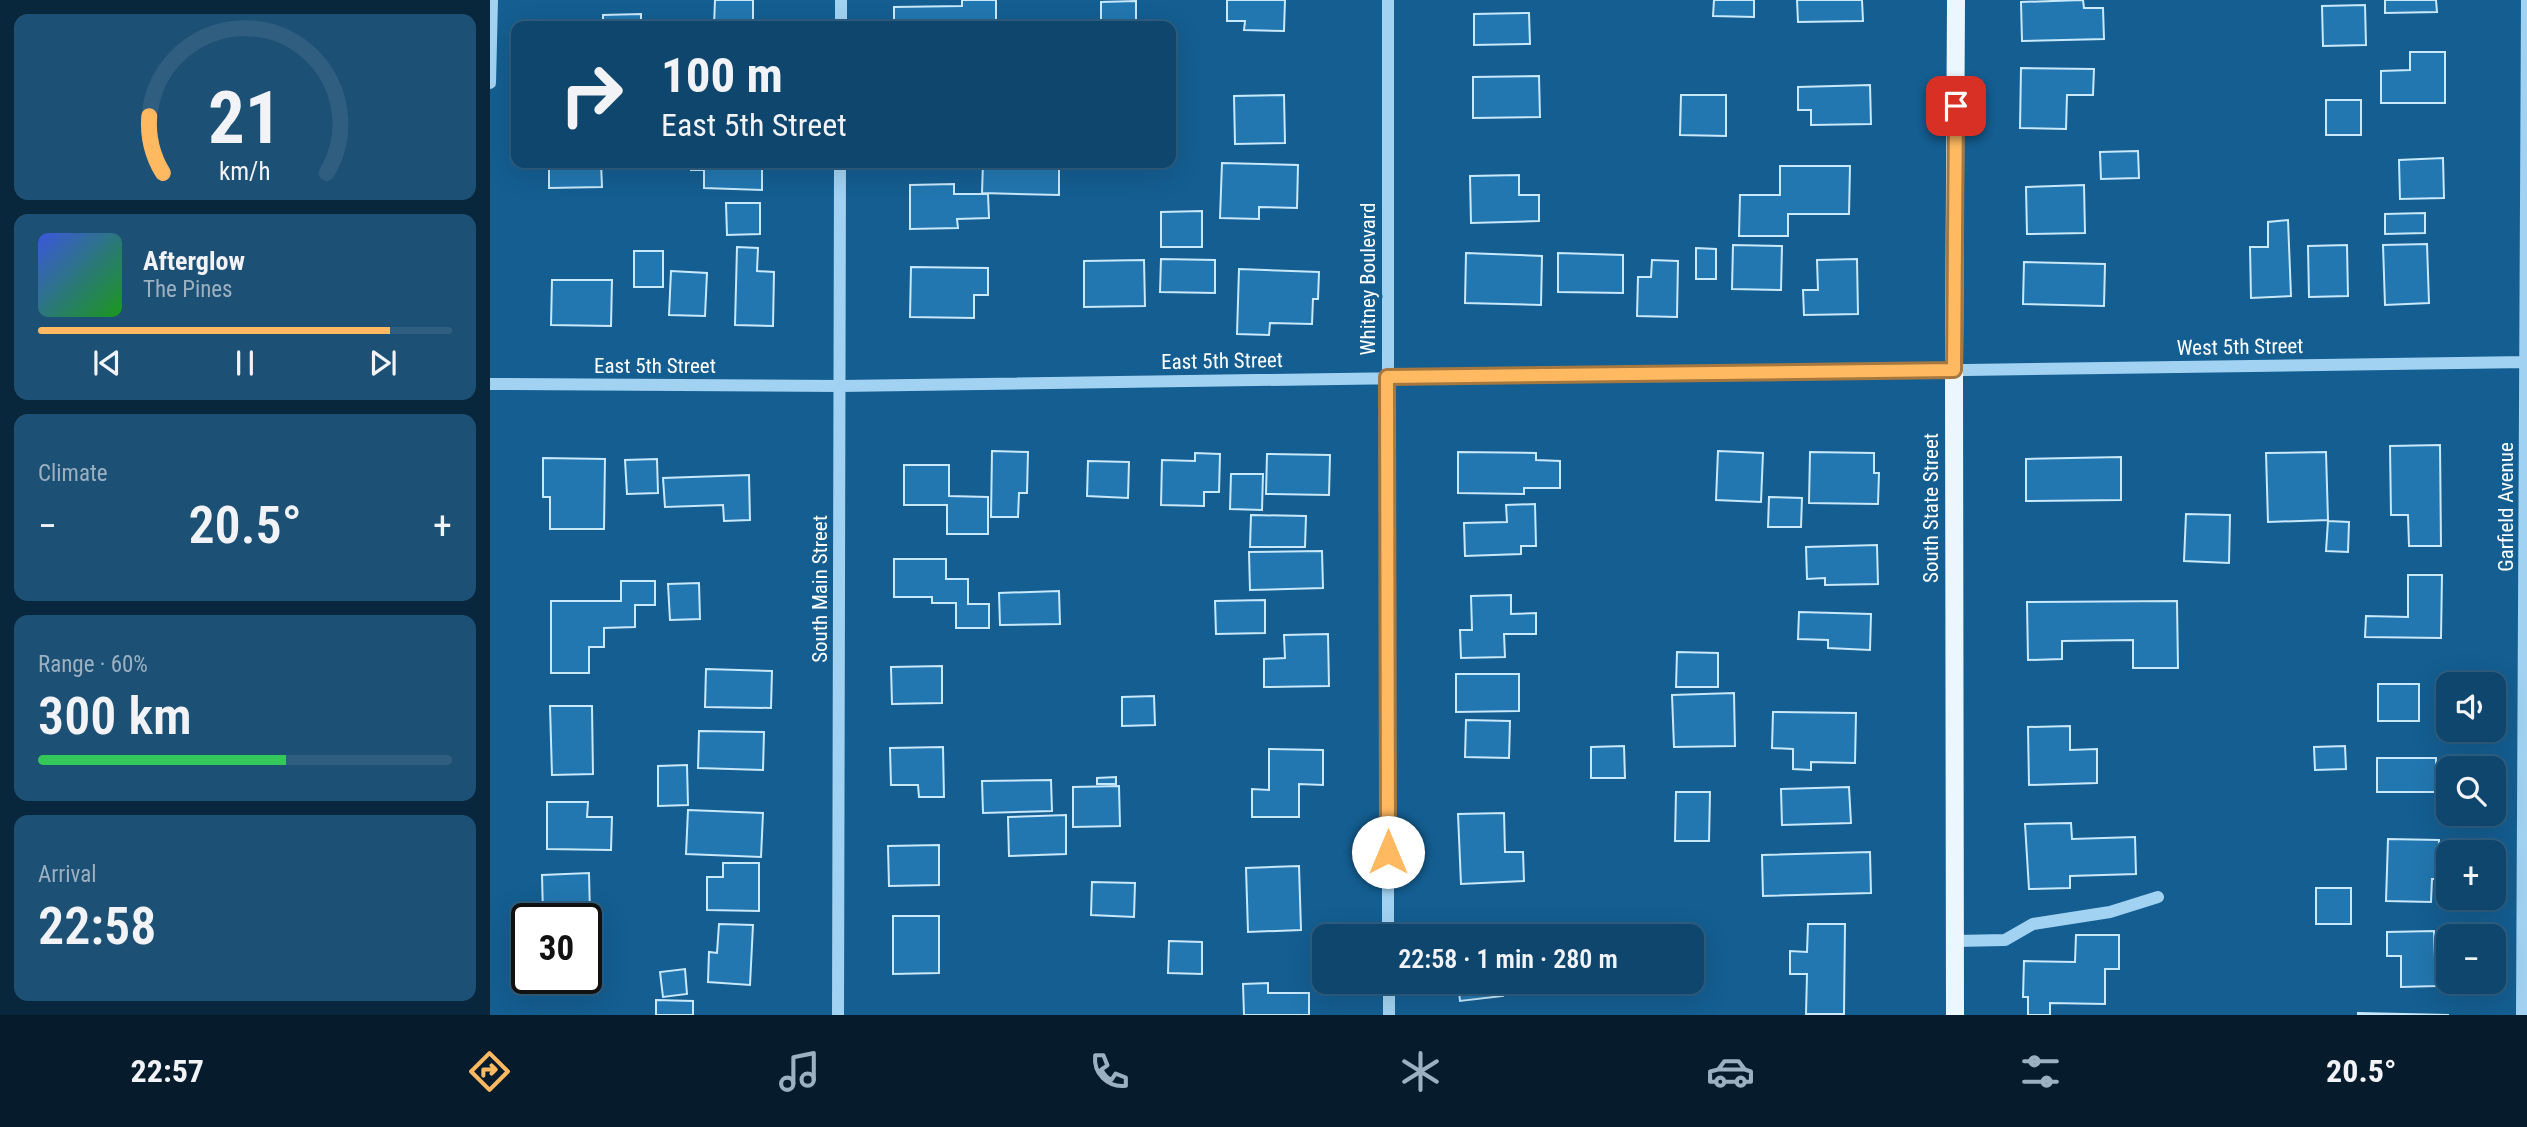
<!DOCTYPE html>
<meta charset="utf-8">
<style>
:root{--surface:#0f466d;--page:#1d5075;--text:#f1f3f6;--muted:#9bb1c2;--line:#2f5e80;--accent:#ffb961}
body{margin:0;font-family:"Roboto Condensed",sans-serif;background:var(--page);color:var(--text);height:100vh;display:flex;flex-direction:column;font-size:26px;white-space:nowrap}
*{box-sizing:border-box;margin:0}
p{font-size:23px;color:var(--muted)}
.icon{flex:none;width:38px;height:38px;fill:none;stroke:currentColor;stroke-width:2;stroke-linecap:round;stroke-linejoin:round}
.map{position:relative;flex:1;overflow:hidden}
.details{display:flex;flex-direction:column;gap:14px;padding:14px;background:#08263c;width:490px}
.details>*{flex:none}
.banner{position:absolute;left:21px;top:21px;width:665px;height:147px;border-radius:14px;box-shadow:0 7px 28px #0002,0 0 0 2px var(--line);background:#0f466d;color:var(--text);overflow:hidden}
.buttons{position:absolute;left:1946px;top:672px;display:grid;gap:14px}
.buttons a{display:grid;place-items:center;width:70px;height:70px;border-radius:14px;background:var(--surface);box-shadow:0 7px 28px #0002,0 0 0 2px var(--line);font-size:35px}
.speed{position:absolute;left:21px;top:903px;display:flex;gap:14px;font-size:35px;font-weight:700;text-align:center}
.speed>*{display:grid;place-content:center;width:91px;height:91px;border-radius:50%;background:var(--surface);box-shadow:0 7px 28px #0002,0 0 0 2px var(--line);line-height:1}
.speed .limit{border:4px solid #111;border-radius:10px;background:#fff;color:#111}
.pin{position:absolute;display:grid;place-items:center;width:60px;height:60px;color:#fff;margin:-30px;border-radius:14px;box-shadow:0 4px 10px #0006}
.me{position:absolute;width:77px;margin:-38px;rotate:0deg;stroke-linejoin:round;filter:drop-shadow(0 0 5px #0008)}
.turn{display:flex;align-items:center;gap:24px;height:147px;padding:0 35px;font-size:32px}
.turn .icon{width:91px;height:91px;stroke-width:2.5}
.turn b{display:block;font-size:49px;line-height:60px}
.big{font-size:52px;font-weight:600;line-height:1.1}
.details .card{flex:1;display:flex;flex-direction:column;justify-content:center;gap:10px;min-width:0;padding:0 24px;border-radius:14px;background:var(--page)}
.details .dial{align-items:center;gap:0}
.dial svg{height:182px;overflow:visible;fill:none;stroke:var(--line);stroke-width:7;stroke-linecap:round;text-anchor:middle}
.dial text{fill:var(--text);stroke:none}
.song{display:flex;align-items:center;gap:21px}
.cover{width:84px;height:84px;border-radius:10px;background:linear-gradient(135deg,hsl(230 70% 55%),hsl(120 70% 35%))}
.played{height:7px;border-radius:4px;background:linear-gradient(90deg,var(--accent) 85%,var(--line) 85%)}
.keys{display:flex;justify-content:space-around;direction:ltr}
.heat{display:flex;justify-content:space-between;align-items:center;font-size:38px;direction:ltr}
.charge{height:10px;border-radius:5px;background:linear-gradient(90deg,#34c759 60%,var(--line) 0)}
.trip{position:absolute;left:822px;top:924px;width:392px;height:70px;border-radius:14px;background:var(--surface);box-shadow:0 7px 28px #0002,0 0 0 2px var(--line);font-weight:600;line-height:70px;text-align:center}
.tab-bar{display:flex;height:112px;justify-content:space-around;align-items:center;background:#061c2c;color:var(--muted)}
.tab-bar .icon{width:49px;height:49px}
.tab-bar .selected{color:var(--accent)}
.tab-bar b{font-size:32px;color:var(--text)}
main{display:flex;flex:1;min-height:0}
.map>svg:first-child{display:block}
.building{fill:#2277b0;stroke:#c8e8fc;stroke-width:2}
.lines{fill:none;stroke-linecap:round;stroke-linejoin:round}
.minor{stroke:#a1d2f1;stroke-width:12}
.major{stroke:#ebf6ff;stroke-width:18}
.route-casing{stroke:#a6783f;stroke-width:18}
.route{stroke:#ffb961;stroke-width:12}
.labels{text-anchor:middle;stroke-width:7;stroke-linejoin:round;paint-order:stroke}
.street-label{font-size:21px;fill:#fff;stroke:#145e91}
</style>
<main>
<section class="details">
<div class="card dial"><svg viewBox="0 0 100 80">
<path d="M14 69A42 42 0 1 1 86 69"/>
<path d="M14 69A42 42 0 0 1 8 44" stroke="#ffb961"/>
<text x="50" y="56" font-size="32" font-weight="700">21</text>
<text x="50" y="72" font-size="11">km/h</text>
</svg></div>
<div class="card">
<div class="song"><i class="cover"></i><div><b>Afterglow</b><p>The Pines</p></div></div>
<div class="played"></div>
<div class="keys"><svg class="icon" aria-label="previous" viewBox="0 0 24 24"><path d="M18 5L8 12l10 7zM5 5v14"/></svg><svg class="icon" aria-label="pause" viewBox="0 0 24 24"><path d="M8 5v14M16 5v14"/></svg><svg class="icon" aria-label="next" viewBox="0 0 24 24"><path d="M6 5l10 7-10 7zM19 5v14"/></svg></div>
</div>
<div class="card"><p>Climate</p>
<div class="heat"><a>−</a><b class="big">20.5°</b><a>+</a></div>
</div>
<div class="card"><p>Range · 60%</p><b class="big">300 km</b><div class="charge"></div></div>
<div class="card"><p>Arrival</p><b class="big">22:58</b></div>
</section>
<div class="map">
<svg width="2037" height="1015" viewBox="0 0 2037 1015">
<rect width="100%" height="100%" fill="#145e91"/>
<!-- building -->
<path class="building" d="M225,0h38v26h-39z
M472,0h34v26h-102v-19l68,-1z
M737,0h58l-1,31 -40,-1 1,-9h-18z
M1224,0h40v17l-41,-1z
M1307,0h65l1,21 -65,1z
M1593,0l1,8h19l1,31 -82,2 -1,-39z
M1895,0h51l1,12 -52,1z
M646,1v25h-35v-24z
M1875,5l1,40 -43,1 -1,-40z
M1039,13l1,31 -56,1v-31z
M151,14v12h-38v-11z
M1920,52h35v51h-64v-32l29,-1z
M1531,68l73,1 -1,26h-26l-1,34 -46,-1z
M1049,76l1,41 -67,1v-41z
M1380,85l1,39 -60,1v-15h-13v-23z
M794,95l1,48 -50,1 -1,-48z
M1191,95h45v41l-46,-1z
M1836,100h35v35h-35z
M1648,151l1,27 -38,1 -1,-27z
M1953,158l1,40 -44,1 -1,-39z
M59,163h52l1,24 -53,1z
M201,163h71v27l-58,-2v-18h-13z
M493,163l76,1v31l-77,-2z
M732,163l76,2 -1,43 -38,-1v12l-39,-1z
M1290,166h70l-1,48h-61v22h-49l1,-41h40z
M1029,175v20h20v26l-68,2 -1,-47z
M464,184v10h34l1,24 -32,1 1,9 -48,1v-44z
M1594,185l1,48 -58,1 -1,-47z
M236,203h34v31l-33,1z
M712,211v36h-41v-35z
M1935,213v20l-40,1v-20z
M1798,220l3,76 -40,2 -1,-51h18v-25z
M1937,244l2,59 -44,2 -2,-60z
M1243,245l49,1 -1,44 -49,-1z
M1857,245l1,51 -39,1 -1,-51z
M247,247l21,1 -1,23 17,1 -1,54 -38,-1z
M1206,248l20,1v30h-20z
M144,251h29v36h-29z
M976,253l76,3 -1,49 -76,-2z
M1068,253l65,2v38l-65,-1z
M671,259l54,1v33l-55,-1z
M1367,259l1,55 -54,1 -1,-25h15l-1,-30z
M654,260l1,46 -61,1v-46z
M1162,260l26,1 -1,56 -40,-1 1,-39h13z
M1534,262l81,2 -1,42 -81,-2z
M421,267l77,1v27h-14v23l-64,-1z
M749,269l80,3 -1,27h-5l-1,25 -42,-1 -1,12 -32,-1z
M181,271l36,2 -2,43 -36,-1z
M62,280h60l-1,46 -60,-1z
M1950,445l1,101h-32l-1,-31h-17l-1,-69z
M502,451l36,1 -1,41h-8l-1,24h-27z
M1228,451l45,2 -2,49 -45,-2z
M968,452l78,1v7l24,1v27h-36v6l-66,-1z
M1320,452l64,1v20h5l-1,31 -69,-1z
M1836,452l2,68 -60,2 -2,-69z
M705,453l25,1 -1,38h-15v14l-43,-1 1,-45 33,1z
M777,454l63,1 -1,40 -63,-1z
M1631,457v43l-95,1v-42z
M53,458l62,1 -1,70h-54v-32h-7z
M167,459l1,34 -31,1 -2,-34z
M598,461l41,1 -1,36 -41,-2z
M414,465h45v31l39,1v37h-41v-29h-43z
M741,474h32l-1,36 -32,-1z
M259,475l1,45 -26,1 -1,-16 -58,2 -2,-29z
M1279,497l33,1 -1,29h-33z
M1045,504l1,42h-15v8l-56,2 -1,-33 43,-1 -1,-17z
M1696,514l44,1 -1,48 -45,-2z
M761,515l55,1 -1,31h-55z
M1838,521l21,1 -1,30 -22,-1z
M1387,545l1,39 -53,1v-7l-18,1 -1,-32z
M832,551l1,37 -73,2 -1,-38z
M404,559h52v20h22v25h21v24h-33v-25h-24v-6h-38z
M1918,575h34l-1,63 -76,-1 1,-21 42,1z
M131,581h34v24h-20v22l-31,1v19h-15v26h-38v-72h70z
M209,583l1,36 -30,1 -2,-36z
M569,591l1,33 -60,1 -1,-32z
M1021,595v19l25,-1v21h-32l1,23 -44,1 -1,-28h12l-1,-34z
M775,600v33l-49,1 -1,-33z
M1687,601l1,67h-45v-28l-71,1v18l-34,1 -1,-58z
M1309,612l72,2 -1,36 -42,-2v-8l-30,-1z
M838,634l1,52 -65,1v-28l21,-1 -1,-23z
M1187,652l41,1v34h-42z
M452,666v37l-50,1 -1,-37z
M216,669l66,2 -1,37 -66,-1z
M966,674h63v37l-63,1z
M1888,684h41v37h-41z
M1244,693l1,53 -61,1 -2,-52z
M664,696l1,29 -33,1v-29z
M60,706h42l1,68 -41,1z
M1283,712l83,1 -1,50 -44,-1v8l-18,-1v-20l-21,-1z
M976,720l44,1 -1,37 -44,-1z
M1580,726v24l27,-1v34l-68,2 -1,-58z
M209,731l65,1 -1,38 -65,-2z
M1134,746l1,32h-34v-31z
M1855,746l1,23 -31,1 -1,-23z
M453,747l1,50h-25l-1,-12h-27l-1,-37z
M779,749l54,1v35l-24,-1v33h-47v-28l17,1z
M1887,758h59v34h-59z
M197,765l1,40 -30,1v-40z
M626,777v7h-19v-6z
M561,780l1,31 -69,2 -1,-32z
M629,786l1,40 -47,1v-40z
M1359,787l2,36 -69,2 -1,-36z
M1186,792h34l-1,49h-34z
M57,802h41l-1,15h25l-1,33 -64,-1z
M198,810l75,3 -2,44 -75,-3z
M1014,813l1,39h18l1,29 -63,3 -3,-70z
M576,815v39l-57,2 -1,-39z
M1581,823l1,16 63,-2 1,37 -66,2v12l-41,1 -4,-65z
M1898,839l51,1 -1,39h-6l-1,23 -45,-1z
M449,845v40l-50,1 -1,-40z
M1380,852l1,41 -108,3 -1,-41z
M233,863h36v48l-52,-1v-33h16z
M809,866l2,64 -53,2 -2,-64z
M99,873l1,41 -47,1 -1,-40z
M602,882l43,1 -1,34 -43,-2z
M1826,888h35v36h-35z
M403,916h46v57l-46,1z
M229,924l34,1 -3,60 -42,-3 1,-30 8,1z
M1318,924h37l-1,90h-38l1,-40h-17v-23l17,1z
M1944,931l2,55 -35,1v-31h-14v-24z
M1586,935h43v34h-14v35l-55,-1v12h-22v-18h-5l1,-36 51,1z
M679,941l33,1v32l-34,-1z
M195,969l2,25 -24,3 -3,-25z
M968,982h43l2,14 -43,5z
M778,983v10h41v22h-65l-1,-31z
M166,1000l37,1v14h-37z
M1868,1013l91,2h-91z"/>
<g class="lines">
<!-- minor -->
<path class="minor" d="M898,0v936
M351,26v-26
M0,83l2,-83
M0,384l350,2 1687,-24
M1465,941l50,-1 28,-16 77,-12 48,-15
M899,982v33
M348,1015l2,-852
M2032,1015l5,-1015"/>
<!-- major -->
<path class="major" d="M1465,1015l-1,-645 2,-370"/>
</g>
<g class="lines">
<!-- route casing -->
<g class="route-casing">
<path id="route" d="M898,852l-1,-475 567,-7 2,-264"/>
</g>
<!-- route -->
<use href="#route" class="route"/>
</g>
<g class="labels">
<!-- street labels -->
<g class="street-label">
<text transform="translate(878 279) rotate(-90)" y="7">Whitney Boulevard</text>
<text transform="translate(1750 347) rotate(-1)" y="7">West 5th Street</text>
<text transform="translate(732 361) rotate(-1)" y="7">East 5th Street</text>
<text x="165" y="373">East 5th Street</text>
<text transform="translate(2016 507) rotate(-90)" y="7">Garfield Avenue</text>
<text transform="translate(1441 508) rotate(-90)" y="7">South State Street</text>
<text transform="translate(330 589) rotate(-90)" y="7">South Main Street</text>
</g>
</g>
</svg>
<div class="buttons">
<a><svg class="icon" aria-label="sound" viewBox="0 0 24 24"><path d="M4 9h4l5-4v14l-5-4H4zM17 9q2 3 0 6"/></svg></a>
<a><svg class="icon" aria-label="search" viewBox="0 0 24 24"><circle cx="10" cy="10" r="6"/><path d="M15 15l6 6"/></svg></a>
<a>+</a>
<a>−</a>
</div>
<div class="speed"><div class="limit">30</div></div>
<div class="pin" style="left:1466px;top:106px;background:#d93025"><svg class="icon" aria-label="arrive" viewBox="0 0 24 24"><path d="M6 21V4h12l-3 4 3 4H6"/></svg></div>
<svg class="me" style="left:898px;top:852px" viewBox="-20 -20 40 40"><circle r="19" fill="#fff"/><path d="M0-13L10 11 0 6-10 11z" fill="#ffb961"/></svg>
<div class="trip">22:58 · 1 min · 280 m</div>
<div class="banner">
<div class="turn"><svg class="icon" aria-label="right" viewBox="0 0 24 24"><path d="M7 20v-9h11M14 6l5 5-5 5"/></svg><div><b>100 m</b>East 5th Street</div></div>
</div>
</div>
</main>
<nav class="tab-bar">
<b>22:57</b>
<svg class="icon selected" aria-label="directions" viewBox="0 0 24 24"><path d="M12 3l9 9-9 9-9-9zM9 14v-3h6M13 9l2 2-2 2"/></svg>
<svg class="icon" aria-label="music" viewBox="0 0 24 24"><path d="M9 18V5l10-2v13"/><circle cx="6" cy="18" r="3"/><circle cx="16" cy="16" r="3"/></svg>
<svg class="icon" aria-label="phone" viewBox="0 0 24 24"><path d="M5 4h4l2 5-3 2q2 4 5 5l2-3 5 2v4C11 20 4 13 5 4z"/></svg>
<svg class="icon" aria-label="climate" viewBox="0 0 24 24"><path d="M12 3v18M4 7l16 10M4 17L20 7"/></svg>
<svg class="icon" aria-label="car" viewBox="0 0 24 24"><path d="M5 17H2v-5l4-1 3-4h7l3 4 3 1v5h-3M9 17h6M6 11h13"/><circle cx="7" cy="17" r="2"/><circle cx="17" cy="17" r="2"/></svg>
<svg class="icon" aria-label="filters" viewBox="0 0 24 24"><path d="M4 7h16M4 17h16"/><circle cx="9" cy="7" r="2"/><circle cx="15" cy="17" r="2"/></svg>
<b>20.5°</b>
</nav>
